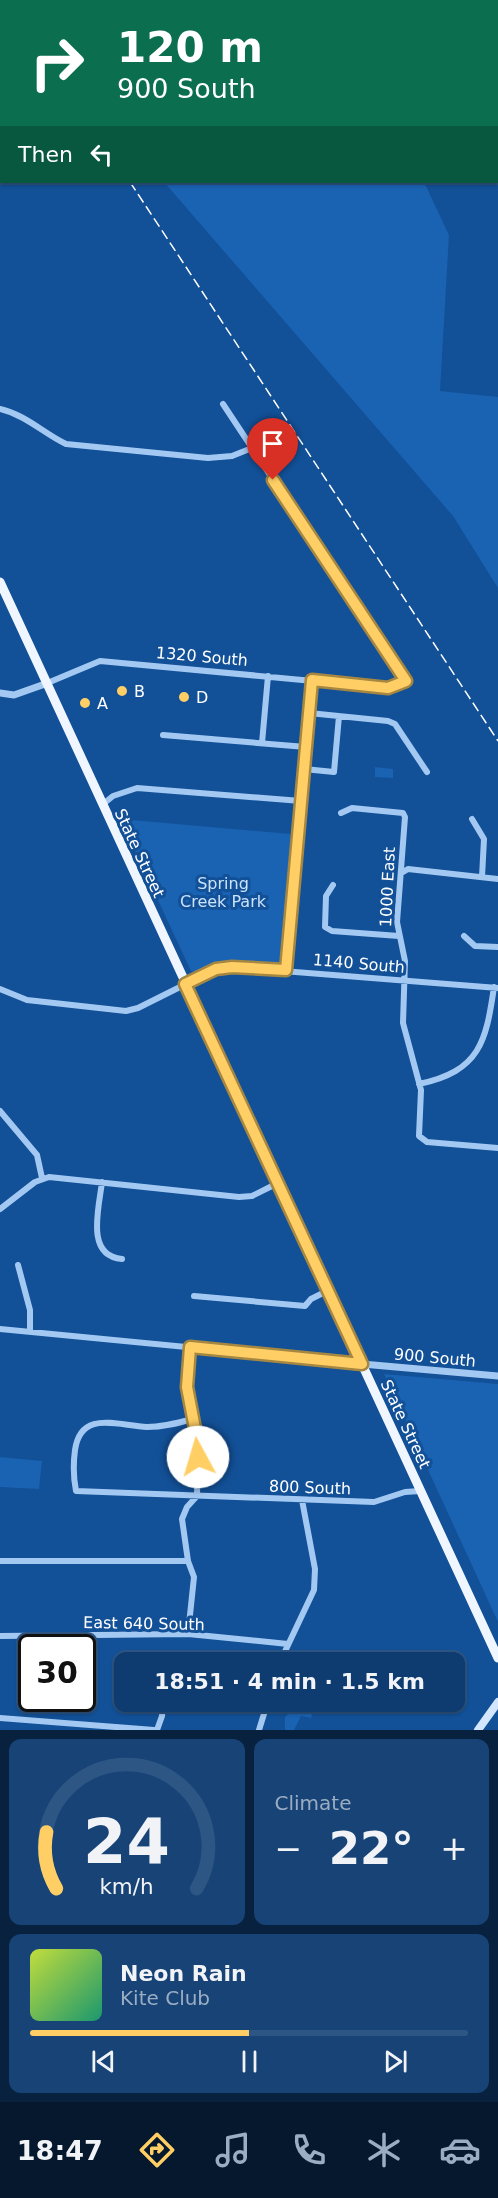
<!DOCTYPE html>
<meta charset="utf-8">
<style>
:root{--surface:#0e3c71;--page:#174376;--text:#f1f3f6;--muted:#9badc3;--line:#2e5684;--accent:#ffcf65}
body{margin:0;font-family:"DejaVu Sans",sans-serif;background:var(--page);color:var(--text);height:100vh;display:flex;flex-direction:column;font-size:22px;white-space:nowrap}
*{box-sizing:border-box;margin:0}
p{font-size:20px;color:var(--muted)}
.icon{flex:none;width:33px;height:33px;fill:none;stroke:currentColor;stroke-width:2;stroke-linecap:round;stroke-linejoin:round}
.map{position:relative;height:1730px;overflow:hidden}
.drawer{display:flex;flex-direction:column;gap:9px;padding:9px;background:#08213e;flex:1}
.drawer>*{flex:none}
.top-card{position:absolute;left:0px;top:0px;width:498px;height:183px;box-shadow:0 2px 4px #0004,0 0 0 2px var(--line);background:#0b6e4f;color:#fff;overflow:hidden}
.speed{position:absolute;left:18px;top:1634px;display:flex;gap:12px;font-size:30px;font-weight:700;text-align:center}
.speed>*{display:grid;place-content:center;width:78px;height:78px;border-radius:50%;background:var(--surface);box-shadow:0 2px 4px #0004,0 0 0 2px var(--line);line-height:1}
.speed .limit{border:3px solid #111;border-radius:9px;background:#fff;color:#111}
.pin{position:absolute;display:grid;place-items:center;width:51px;height:51px;color:#fff;margin:-62px -26px;border-radius:50% 50% 50% 0;rotate:-45deg;box-shadow:0 0 6px #0007}
.pin .icon{rotate:45deg}
.me{position:absolute;width:66px;margin:-33px;rotate:354deg;stroke-linejoin:round;filter:drop-shadow(0 0 4px #0008)}
.turn{display:flex;align-items:center;gap:21px;height:126px;padding:0 18px;font-size:27px}
.turn .icon{width:78px;height:78px;stroke-width:2.5}
.turn b{display:block;font-size:42px;line-height:51px}
.then{display:flex;align-items:center;height:57px;padding:0 18px;background:#0003;gap:12px;font-size:22px}
.big{font-size:45px;font-weight:600;line-height:1.1}
.drawer .card{flex:1;display:flex;flex-direction:column;justify-content:center;gap:9px;min-width:0;padding:0 21px;border-radius:12px;background:var(--page)}
.drawer .dial{align-items:center;gap:0}
.dial svg{height:156px;overflow:visible;fill:none;stroke:var(--line);stroke-width:7;stroke-linecap:round;text-anchor:middle}
.dial text{fill:var(--text);stroke:none}
.song{display:flex;align-items:center;gap:18px}
.cover{width:72px;height:72px;border-radius:9px;background:linear-gradient(135deg,hsl(70 70% 55%),hsl(160 70% 35%))}
.played{height:6px;border-radius:3px;background:linear-gradient(90deg,var(--accent) 50%,var(--line) 50%)}
.keys{display:flex;justify-content:space-around;direction:ltr}
.heat{display:flex;justify-content:space-between;align-items:center;font-size:33px;direction:ltr}
.drawer .tiles{flex:1;display:grid;gap:9px;grid-template-columns:1fr 1fr}
.card:last-child{grid-column:span 2}
.trip{position:absolute;left:114px;top:1652px;width:351px;height:60px;border-radius:12px;background:var(--surface);box-shadow:0 2px 4px #0004,0 0 0 2px var(--line);font-weight:600;line-height:60px;text-align:center}
.menu{display:flex;height:96px;justify-content:space-around;align-items:center;background:#06182d;color:var(--muted)}
.menu .icon{width:42px;height:42px}
.menu .active{color:var(--accent)}
.menu b{font-size:27px;color:var(--text)}
.map>svg:first-child{display:block}
.green{fill:#1a62b2}
.lines{fill:none;stroke-linecap:round;stroke-linejoin:round}
.minor{stroke:#a3c9f3;stroke-width:6}
.tertiary{stroke:#a3c9f3;stroke-width:7}
.secondary{stroke:#d3e6fd;stroke-width:8}
.primary{stroke:#eff6ff;stroke-width:9}
.rail{stroke:#fff;stroke-width:1.5;stroke-dasharray:10 4.5;stroke-linecap:butt}
.route-casing{stroke:#a68742;stroke-width:15}
.route{stroke:#ffcf65;stroke-width:10}
.poi-dot{fill:#ffcf65;stroke:#125097;stroke-width:2}
.labels{text-anchor:middle;stroke-width:6;stroke-linejoin:round;paint-order:stroke}
.street-label{font-size:16px;fill:#fff;stroke:#125097}
.poi-label{font-size:16px;fill:#fff;stroke:#125097;text-anchor:start}
.park-label{font-size:16px;fill:#cbe3fd;stroke:#125097}
</style>
<div class="map">
<svg width="498" height="1730" viewBox="0 0 498 1730">
<rect width="100%" height="100%" fill="#125097"/>
<!-- green -->
<path class="green" d="M164,182h260l25,53 -9,156 58,6v191l-45,-72z
M375,767l18,2v9l-18,-1z
M120,819l171,15 -12,130 -55,-2 -29,10 -4,-1z
M384,1374l114,10v238z
M0,1457l42,4 -3,28 -39,-2z
M302,1702l13,3 -4,13 -10,-2 -7,14h-9v-13z"/>
<g class="lines">
<!-- minor -->
<path class="minor" d="M231,0l1,2
M163,2v-2
M0,409c26,6 43,24 66,35l142,14 24,-2 20,-8
M45,684l55,-23 288,27 18,-7 -183,-277
M309,713l79,8 7,3 32,48
M163,735l143,12
M262,743l6,-67
M304,769l30,3 5,-56
M102,805l11,-9 24,-8 164,13
M341,813l11,-5 51,5 2,4 -8,105 8,39 -2,62 18,67 -2,46 8,6 71,6
M472,819l12,20 -2,38
M403,872l5,-3 90,10
M333,885l-7,11 -1,31 7,4 67,5
M464,936l11,10 23,1
M286,970l26,-290
M0,989l27,11 99,11 12,-3 78,-39 16,-2 266,21
M419,1084c61,-13 67,-42 75,-97
M0,1111l37,44 5,23
M102,1182c-3,26 -17,74 20,77
M0,1209l35,-27 14,-5 190,20 13,-1 24,-12
M18,1265l12,45v22
M194,1296l111,10 6,-7 16,-8
M0,1329l362,35
M193,1419c-15,4 -30,8 -46,8 -29,-1 -66,-18 -72,23 -2,15 -2,26 1,41l298,11 31,-10 15,-1
M0,1561h188
M188,1634l6,-57 -6,-16 -6,-42 5,-12 10,-11 1,-49 -11,-60 4,-40
M0,1636l188,-2 100,10
M280,1662l34,-72 1,-21 -13,-69
M0,1718l154,12
M157,1730l5,-14 1,-15
M259,1730l9,-29"/>
<!-- tertiary -->
<path class="tertiary" d="M0,693l14,2 31,-11
M362,1364l136,12"/>
<!-- secondary -->
<path class="secondary" d="M374,0l4,2
M496,20h2
M478,1730l20,-28"/>
<!-- primary -->
<path class="primary" d="M0,582l498,1076"/>
<!-- rail -->
<path class="rail" d="M11,0l1,2
M130,182l368,559"/>
</g>
<g class="lines">
<!-- route casing -->
<g class="route-casing">
<path id="route" d="M198,1457l-1,-18 -10,-52 3,-40 172,17 -177,-380 31,-15 16,-2 54,3 26,-290 76,8 18,-7 -133,-201"/>
</g>
<!-- route -->
<use href="#route" class="route"/>
</g>
<!-- markers -->
<g class="poi-dot">
<circle cx="122" cy="691" r="6"/>
<circle cx="184" cy="697" r="6"/>
<circle cx="85" cy="703" r="6"/>
</g>
<g class="labels">
<!-- street labels -->
<g class="street-label">
<text transform="translate(202 656) rotate(5)" y="6">1320 South</text>
<text transform="translate(140 853) rotate(65)" y="6">State Street</text>
<text transform="translate(387 887) rotate(-87)" y="6">1000 East</text>
<text transform="translate(359 963) rotate(5)" y="6">1140 South</text>
<text transform="translate(435 1357) rotate(5)" y="6">900 South</text>
<text transform="translate(406 1424) rotate(65)" y="6">State Street</text>
<text transform="translate(310 1487) rotate(2)" y="6">800 South</text>
<text transform="translate(144 1623) rotate(1)" y="6">East 640 South</text>
</g>
<!-- poi labels -->
<g class="poi-label">
<text x="134" y="697">B</text>
<text x="196" y="703">D</text>
<text x="97" y="709">A</text>
</g>
<!-- park labels -->
<g class="park-label">
<text x="223" y="889">Spring<tspan x="223" dy="18">Creek Park</tspan></text>
</g>
</g>
</svg>
<div class="speed"><div class="limit">30</div></div>
<div class="pin" style="left:273px;top:480px;background:#d93025"><svg class="icon" aria-label="arrive" viewBox="0 0 24 24"><path d="M6 21V4h12l-3 4 3 4H6"/></svg></div>
<svg class="me" style="left:198px;top:1457px" viewBox="-20 -20 40 40"><circle r="19" fill="#fff"/><path d="M0-13L10 11 0 6-10 11z" fill="#ffcf65"/></svg>
<div class="trip">18:51 · 4 min · 1.5 km</div>
<div class="top-card">
<div class="turn"><svg class="icon" aria-label="right" viewBox="0 0 24 24"><path d="M7 20v-9h11M14 6l5 5-5 5"/></svg><div><b>120 m</b>900 South</div></div>
<div class="then">Then<svg class="icon" aria-label="left" viewBox="0 0 24 24"><path d="M17 20v-9H6M10 6l-5 5 5 5"/></svg></div>
</div>
</div>
<section class="drawer">
<div class="tiles">
<div class="card dial"><svg viewBox="0 0 100 80">
<path d="M14 69A42 42 0 1 1 86 69"/>
<path d="M14 69A42 42 0 0 1 9 40" stroke="#ffcf65"/>
<text x="50" y="56" font-size="32" font-weight="700">24</text>
<text x="50" y="72" font-size="11">km/h</text>
</svg></div>
<div class="card"><p>Climate</p>
<div class="heat"><a>−</a><b class="big">22°</b><a>+</a></div>
</div>
<div class="card">
<div class="song"><i class="cover"></i><div><b>Neon Rain</b><p>Kite Club</p></div></div>
<div class="played"></div>
<div class="keys"><svg class="icon" aria-label="previous" viewBox="0 0 24 24"><path d="M18 5L8 12l10 7zM5 5v14"/></svg><svg class="icon" aria-label="pause" viewBox="0 0 24 24"><path d="M8 5v14M16 5v14"/></svg><svg class="icon" aria-label="next" viewBox="0 0 24 24"><path d="M6 5l10 7-10 7zM19 5v14"/></svg></div>
</div>
</div>
</section>
<nav class="menu">
<b>18:47</b>
<svg class="icon active" aria-label="directions" viewBox="0 0 24 24"><path d="M12 3l9 9-9 9-9-9zM9 14v-3h6M13 9l2 2-2 2"/></svg>
<svg class="icon" aria-label="music" viewBox="0 0 24 24"><path d="M9 18V5l10-2v13"/><circle cx="6" cy="18" r="3"/><circle cx="16" cy="16" r="3"/></svg>
<svg class="icon" aria-label="phone" viewBox="0 0 24 24"><path d="M5 4h4l2 5-3 2q2 4 5 5l2-3 5 2v4C11 20 4 13 5 4z"/></svg>
<svg class="icon" aria-label="climate" viewBox="0 0 24 24"><path d="M12 3v18M4 7l16 10M4 17L20 7"/></svg>
<svg class="icon" aria-label="car" viewBox="0 0 24 24"><path d="M5 17H2v-5l4-1 3-4h7l3 4 3 1v5h-3M9 17h6M6 11h13"/><circle cx="7" cy="17" r="2"/><circle cx="17" cy="17" r="2"/></svg>
</nav>
